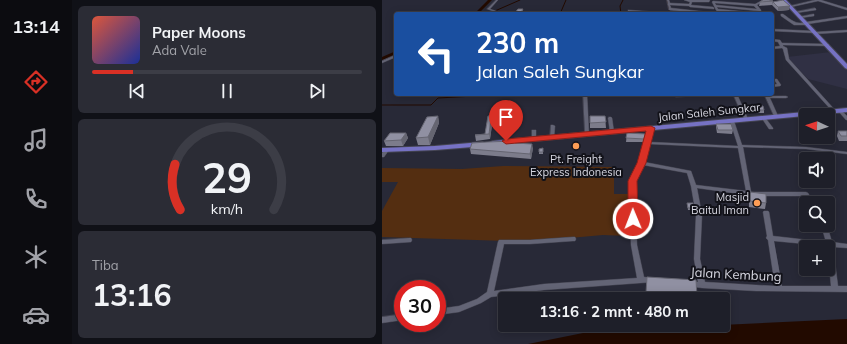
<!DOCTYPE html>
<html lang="id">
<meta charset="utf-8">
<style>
:root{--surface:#1e1f29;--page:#2b2c35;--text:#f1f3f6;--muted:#a1a2a8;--line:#3c3d46;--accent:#d93025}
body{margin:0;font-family:Mulish,sans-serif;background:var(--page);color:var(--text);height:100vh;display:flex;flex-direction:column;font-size:15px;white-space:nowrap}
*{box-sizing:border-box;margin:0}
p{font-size:13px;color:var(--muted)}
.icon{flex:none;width:22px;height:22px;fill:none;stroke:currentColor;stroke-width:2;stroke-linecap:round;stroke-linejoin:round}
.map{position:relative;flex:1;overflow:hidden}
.sheet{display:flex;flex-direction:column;gap:6px;padding:6px;background:#101117;width:310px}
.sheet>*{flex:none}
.top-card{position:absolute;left:12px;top:12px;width:380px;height:84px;border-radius:4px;box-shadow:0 2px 10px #0003,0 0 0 1px var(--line);background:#1a4fa0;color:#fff;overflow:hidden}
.needle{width:26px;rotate:273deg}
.controls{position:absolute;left:417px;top:108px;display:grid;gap:8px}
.controls a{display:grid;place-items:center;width:36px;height:36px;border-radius:4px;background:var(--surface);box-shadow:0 2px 10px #0003,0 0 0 1px var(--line);font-size:20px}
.speed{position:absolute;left:12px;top:280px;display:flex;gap:8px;font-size:20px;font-weight:700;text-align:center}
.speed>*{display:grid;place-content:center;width:52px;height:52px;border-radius:50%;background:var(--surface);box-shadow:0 2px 10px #0003,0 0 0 1px var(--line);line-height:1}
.speed .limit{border:6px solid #d22;background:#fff;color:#111}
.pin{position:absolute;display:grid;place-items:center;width:34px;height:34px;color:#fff;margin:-41px -17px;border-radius:50% 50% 50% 0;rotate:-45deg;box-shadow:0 0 4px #0007}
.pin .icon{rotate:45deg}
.me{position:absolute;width:44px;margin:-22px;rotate:359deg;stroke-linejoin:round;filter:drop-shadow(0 0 3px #0008)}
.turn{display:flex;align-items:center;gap:14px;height:84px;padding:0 16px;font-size:18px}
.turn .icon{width:52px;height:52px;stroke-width:2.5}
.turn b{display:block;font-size:28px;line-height:34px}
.big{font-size:30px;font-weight:700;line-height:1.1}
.sheet .widget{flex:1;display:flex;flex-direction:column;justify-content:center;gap:6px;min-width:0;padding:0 14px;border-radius:6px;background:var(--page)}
.sheet .dial{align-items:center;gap:0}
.dial svg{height:104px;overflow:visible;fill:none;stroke:var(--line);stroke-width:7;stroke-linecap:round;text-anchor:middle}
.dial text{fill:var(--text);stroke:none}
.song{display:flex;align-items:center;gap:12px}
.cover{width:48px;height:48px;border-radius:6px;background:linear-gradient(135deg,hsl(10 70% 55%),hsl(230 70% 35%))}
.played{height:4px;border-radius:2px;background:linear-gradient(90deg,var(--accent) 15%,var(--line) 15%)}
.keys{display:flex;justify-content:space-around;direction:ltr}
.trip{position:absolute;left:116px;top:292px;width:232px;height:40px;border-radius:4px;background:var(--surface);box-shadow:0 2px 10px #0003,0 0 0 1px var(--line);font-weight:700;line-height:40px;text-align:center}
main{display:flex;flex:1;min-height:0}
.tab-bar{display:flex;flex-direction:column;width:72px;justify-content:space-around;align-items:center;background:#0c0c10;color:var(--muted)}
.tab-bar .icon{width:28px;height:28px}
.tab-bar .on{color:var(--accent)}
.tab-bar b{font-size:18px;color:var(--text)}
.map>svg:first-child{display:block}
.built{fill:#303044}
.green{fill:#542e11}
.water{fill:#220a00}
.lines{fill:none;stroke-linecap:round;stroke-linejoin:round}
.stream{stroke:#220a00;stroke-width:1}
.river{fill:#220a00;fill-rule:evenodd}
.minor-casing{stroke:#444451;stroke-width:1}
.trunk-casing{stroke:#444451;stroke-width:2}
.minor{fill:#636475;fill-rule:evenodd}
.trunk{fill:#7672c4;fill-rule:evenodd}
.wall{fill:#7c7c8b}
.shaded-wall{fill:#656571}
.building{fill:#9090a2;stroke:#656571}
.route{fill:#d93025;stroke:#8d1f18}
.poi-dot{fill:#fd9d55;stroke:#121219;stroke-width:1.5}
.labels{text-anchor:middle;stroke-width:4;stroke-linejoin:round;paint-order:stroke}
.street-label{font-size:11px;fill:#d7d7e1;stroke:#121219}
.poi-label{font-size:11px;fill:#d7d7e1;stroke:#121219}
.near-street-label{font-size:13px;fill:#d7d7e1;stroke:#121219}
</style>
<main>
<nav class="tab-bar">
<b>13:14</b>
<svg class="icon on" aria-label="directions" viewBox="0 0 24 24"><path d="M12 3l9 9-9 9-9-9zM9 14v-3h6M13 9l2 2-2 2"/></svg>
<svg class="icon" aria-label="music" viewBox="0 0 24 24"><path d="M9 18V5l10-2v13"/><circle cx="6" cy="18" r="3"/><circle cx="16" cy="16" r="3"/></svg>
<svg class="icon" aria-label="phone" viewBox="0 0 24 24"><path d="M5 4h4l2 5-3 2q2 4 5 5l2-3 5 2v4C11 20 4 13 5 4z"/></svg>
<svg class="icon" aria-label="climate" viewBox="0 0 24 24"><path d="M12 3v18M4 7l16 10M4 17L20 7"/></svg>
<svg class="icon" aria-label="car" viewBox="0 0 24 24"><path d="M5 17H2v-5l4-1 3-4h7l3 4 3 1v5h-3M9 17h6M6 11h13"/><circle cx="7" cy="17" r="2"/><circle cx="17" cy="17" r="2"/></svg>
</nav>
<section class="sheet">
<div class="widget">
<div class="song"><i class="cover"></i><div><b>Paper Moons</b><p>Ada Vale</p></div></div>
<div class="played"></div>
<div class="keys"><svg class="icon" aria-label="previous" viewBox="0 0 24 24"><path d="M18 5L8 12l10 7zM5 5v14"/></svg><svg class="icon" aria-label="pause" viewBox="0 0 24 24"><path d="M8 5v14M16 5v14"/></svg><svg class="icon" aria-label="next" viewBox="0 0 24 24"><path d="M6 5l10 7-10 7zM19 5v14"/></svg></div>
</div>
<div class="widget dial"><svg viewBox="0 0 100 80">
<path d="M14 69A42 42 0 1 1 86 69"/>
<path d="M14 69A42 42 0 0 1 10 34" stroke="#d93025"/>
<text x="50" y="56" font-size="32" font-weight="700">29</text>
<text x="50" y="72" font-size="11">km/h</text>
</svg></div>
<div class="widget"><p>Tiba</p><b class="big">13:16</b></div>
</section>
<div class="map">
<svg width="465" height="344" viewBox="0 0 465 344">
<rect width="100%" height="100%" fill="#282937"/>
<!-- built -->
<path class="built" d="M449,52l16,18v19l-39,-10 -21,-22z"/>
<!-- green -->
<path class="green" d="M121,166l111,1v27h14l1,42 -26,-1 -67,6h-29l-125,-4v-26l16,-29h-16v-14l80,1z"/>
<!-- water -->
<path class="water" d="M465,319v25h-319l65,-13z"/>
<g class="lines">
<!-- stream -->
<path class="stream" d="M285,0l3,14
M106,14l32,-14
M178,14l6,-14
M239,14l-1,-8 3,-6
M0,105h49l7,-7 73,-4"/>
<!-- river -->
<path class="river" d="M106,0h4l-14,14h-4z
M14,51v4l-14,6v-4z"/>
<!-- minor casing -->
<g class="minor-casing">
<path id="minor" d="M114,0h2l-8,9 9,3 -3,2h-3l3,-2 -9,-3z
M285,0h2l1,3 19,1 1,-2 -6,-2h26l-1,2h-17l-1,3 22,2 1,1v1l-24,-2 -1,-1 -19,-1 1,3 46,5 1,1h-9l-40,-4z
M381,0h3l-9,5 4,5v4h-10l-34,-3 -1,-1 -4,-8 1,-1 42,3zM333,3l39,3 3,3 -41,-4zM335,7l42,4v2l-41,-4z
M433,0h6l26,8v2l-29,-9 -27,6 -1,-1z
M433,8l1,1v1l-20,3 -1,-1z
M247,10l27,2 1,1 -1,1 -28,-2v-2z
M399,14h2c9,6 12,11 23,8l41,-6v2l-39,6 -1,1h-13l-13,-9z
M431,14h1v2l-14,2 -1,-1z
M390,29l42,2 1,1 32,-2v2l-32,2 -1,-1 -42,-2z
M390,39l8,1 2,3 46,1 1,1 -2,1 -44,-1v1l4,2 2,11 46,51v2h-2l-47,-52 -3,-11 -1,-1 -10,1v-2l8,-1 -2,-4 -6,-1z
M13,55h1v2l-14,6v-2z
M390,79h5l4,6 -1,1 -8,1v-2l5,-1 -2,-3h-3z
M201,94h4l2,40 -2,1 -2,-1z
M311,94h25l-2,1 -40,2 -2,-1 2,-1z
M351,94h4l11,25 -1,1h-2l-1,-1z
M382,94h4l1,2h17l2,1 -2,1h-16l8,18 -1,1h-1l-2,-1z
M457,110h2l6,6v4h-1l-7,-8z
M380,116h2l9,12v1h-4l-8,-12z
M227,117h2l1,1 2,14v1h-4v-1l-2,-14z
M348,120h4v1l8,24 64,2 41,5v2l-41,-5 -63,-2 8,45h55l2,1 6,10h-6l-4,-7h-55l-2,-1 -50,-7 5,27 -2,44 5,23 51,3 19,1 -7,-46 -2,-2 1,-2 -4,-24 1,-1h4l1,1 4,24 53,6 -5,-17h6l5,17 15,2v4l-14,-1 5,39h9v6l-91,-1 -54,-3 -14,-2 -1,-2 1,-2 2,-1 8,1 -4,-23 2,-44 -5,-29 -4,-13 -44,-8 -8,16 2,64 7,32 10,1 1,2 -1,2 -110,8 -53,7 -10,6 -22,9 -22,3v-6l22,-3 18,-7 10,-7 11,-50 1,-2h31l43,-3h2l1,2 -1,2h-2l-43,3h-26l-10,47 50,-7 93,-6 -6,-33 -2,-64 10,-18 10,-35 2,-1 2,1 -4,14 89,4 -8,-25zM267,144l89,4 8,43 -50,-6 -5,-14 -47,-9zM392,241l53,5 1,1v7l3,32h-49z
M169,125h2l2,1 -1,11 -2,1 -2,-1z
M150,130h4v9l-2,1 -2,-1z
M3,149h2l2,1 -5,7h-2v-4z
M27,238h2l1,2 -1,2 -29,2v-4z
M21,314v6l-21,3v-6z"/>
</g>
<!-- trunk casing -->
<g class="trunk-casing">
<path id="trunk" d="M400,0h4l61,64v5l-2,-1z
M465,108v4l-354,33 -4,-2 4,-2z
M100,142l4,2 -1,2 -50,4 -53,2v-4l53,-2z"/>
</g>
<!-- minor -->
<use href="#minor" class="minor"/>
<!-- trunk -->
<use href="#trunk" class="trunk"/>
</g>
<!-- wall -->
<path class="wall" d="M391,1l-1,4 -13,1 1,-4z
M391,2l16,8 -11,1 -6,-6z
M364,105l18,5v3h-17l-2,-4z
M115,115l1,6v3l-6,1 -2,14 -14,2 -1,-6 10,-1 3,-18z
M56,116l1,7 -9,22h-12l-2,-7z
M208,116h15l1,12h-16z
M334,124l17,6 -1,4 -15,-1 -1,-6z
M456,131h9v10h-8l-2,-5z
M24,133l2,5 -5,8h-17l-2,-5z
M245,133l18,1 -2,8h-17z
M151,148l-2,11 -60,-5 -1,-5z
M161,148v6h-4v-2z
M368,192l16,11 -1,6 -16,-2v-9z
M305,203l6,5v2h-5z
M265,277l50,20 -1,2h-50z"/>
<!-- shaded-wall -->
<path class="shaded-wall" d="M408,6l-1,4 -11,1v-4z
M141,9v5h-3z
M115,115l1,6v3l-1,-5z
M56,116l1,7 -9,22 -2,-8z
M109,119l1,6 -2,14 -1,-5z
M24,133l2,5 -5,8 -2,-6z
M150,144l1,4 -2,11 -1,-5z"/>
<!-- building -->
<path class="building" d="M381,0h6l4,1 -13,1z
M401,0l7,6 -12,1 -5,-5z
M136,9h5l-3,5h-6z
M364,105l17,1 1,4h-16z
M115,115v4h-6l-2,15 -14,1 10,-1 3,-18z
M56,116l-10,21 -12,1 11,-21z
M208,116h15l1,6 -16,1z
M334,124h15l2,6h-15z
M456,131h9v5h-6z
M8,133h16l-5,7 -17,1z
M245,133l18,1 -1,5 -18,-1z
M132,141l1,2 17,1 -2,10 -60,-5 2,-6 15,-1z
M161,148v4h-4v-3z
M368,192l16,2v9l-16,-2z
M305,203h6v5h-5z
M265,277l49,3 1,17 -51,-4z"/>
<!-- route -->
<path class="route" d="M269,126l4,2 -9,35 -9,18 1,38 -5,3 -5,-3v-38l9,-18 9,-32 -140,13 -4,-3 4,-2z"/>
<!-- markers -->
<g class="poi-dot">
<circle cx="194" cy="146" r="4"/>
<circle cx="375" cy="203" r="4"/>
</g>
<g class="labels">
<!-- street labels -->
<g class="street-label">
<text transform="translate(327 112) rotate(-6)" y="4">Jalan Saleh Sungkar</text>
</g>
<!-- poi labels -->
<g class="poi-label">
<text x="194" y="163">Pt. Freight<tspan x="194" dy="13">Express Indonesia</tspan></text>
<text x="367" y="201" text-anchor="end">Masjid<tspan x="367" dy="13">Baitul Iman</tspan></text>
</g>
<!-- near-street labels -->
<g class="near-street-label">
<text transform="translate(354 274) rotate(3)" y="5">Jalan Kembung</text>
</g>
</g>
</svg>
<div class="controls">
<a><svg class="needle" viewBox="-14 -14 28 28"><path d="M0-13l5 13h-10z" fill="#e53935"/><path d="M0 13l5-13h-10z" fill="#a1a2a8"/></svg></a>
<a><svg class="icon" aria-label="sound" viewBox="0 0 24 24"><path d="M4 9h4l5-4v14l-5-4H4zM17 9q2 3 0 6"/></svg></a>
<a><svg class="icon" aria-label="search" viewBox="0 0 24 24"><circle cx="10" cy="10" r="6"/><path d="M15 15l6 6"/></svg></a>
<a>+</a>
</div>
<div class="speed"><div class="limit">30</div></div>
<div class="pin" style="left:124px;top:141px;background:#d93025"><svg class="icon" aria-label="arrive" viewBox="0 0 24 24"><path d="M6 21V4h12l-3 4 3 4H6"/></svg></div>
<svg class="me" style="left:251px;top:219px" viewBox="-20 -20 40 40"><circle r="17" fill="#d93025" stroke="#fff" stroke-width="3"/><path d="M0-11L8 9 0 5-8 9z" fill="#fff"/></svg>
<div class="trip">13:16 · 2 mnt · 480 m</div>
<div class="top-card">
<div class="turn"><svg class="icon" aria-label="left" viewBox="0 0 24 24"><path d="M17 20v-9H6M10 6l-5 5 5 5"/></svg><div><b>230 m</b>Jalan Saleh Sungkar</div></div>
</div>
</div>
</main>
